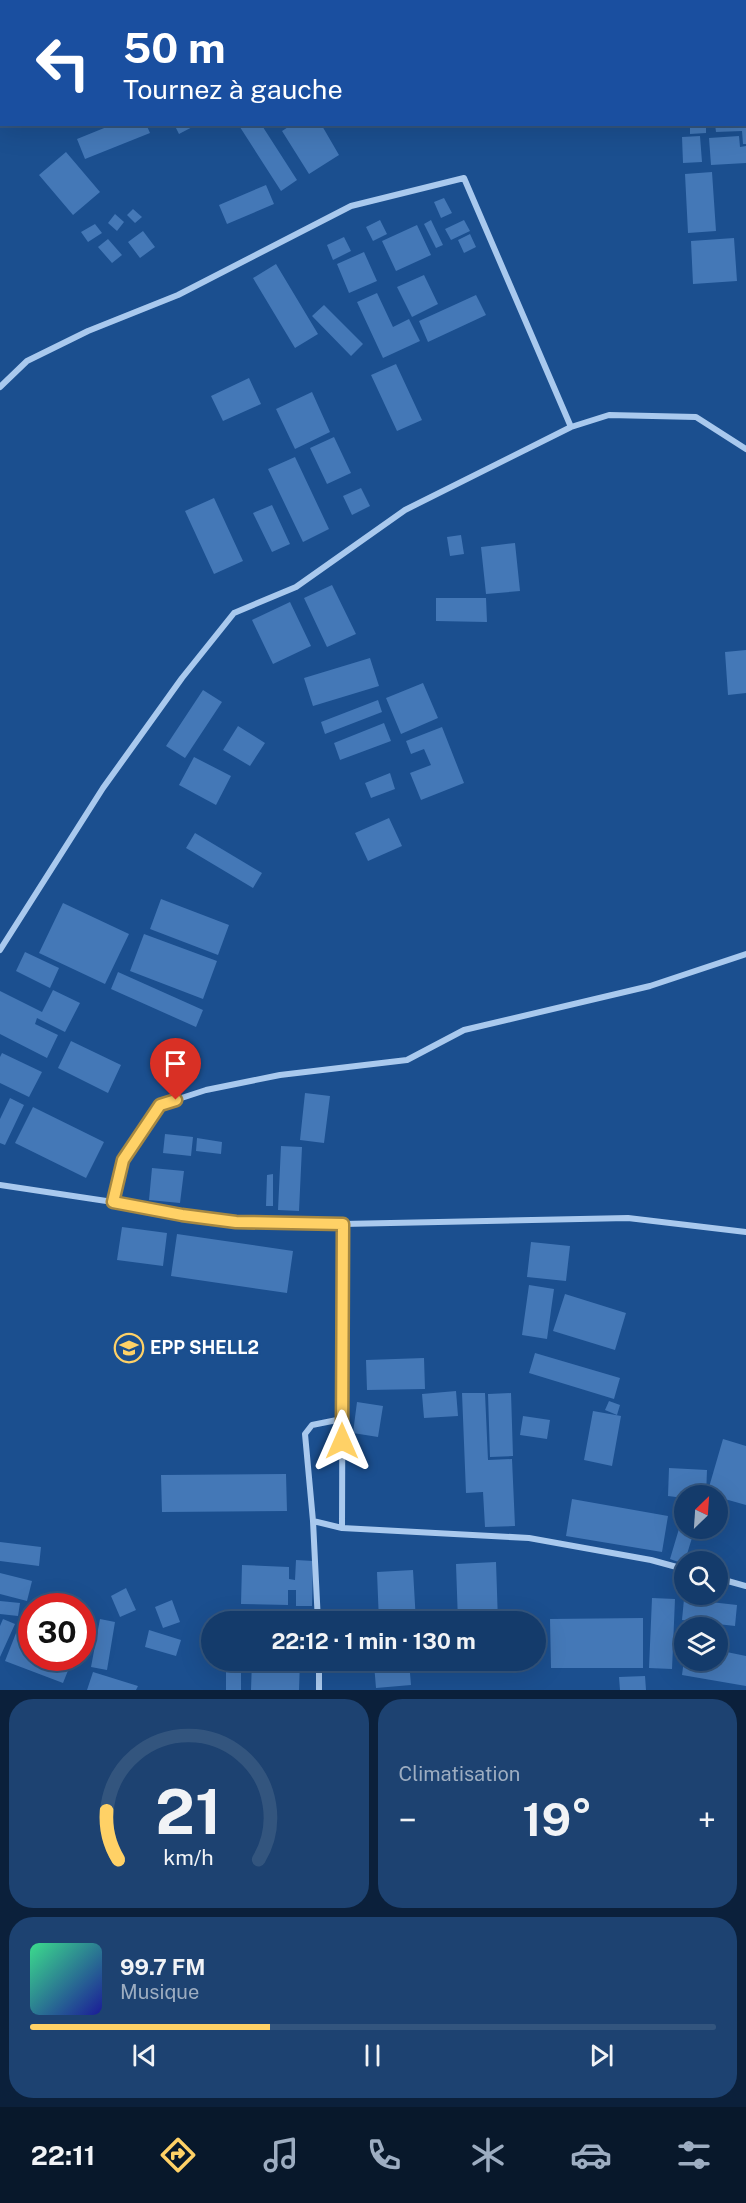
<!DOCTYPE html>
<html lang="fr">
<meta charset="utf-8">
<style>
:root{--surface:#143b6b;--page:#1d4271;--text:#f1f3f6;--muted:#9dadc1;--line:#33557e;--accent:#ffd166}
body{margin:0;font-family:"Public Sans",sans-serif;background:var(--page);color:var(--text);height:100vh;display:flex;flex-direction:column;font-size:22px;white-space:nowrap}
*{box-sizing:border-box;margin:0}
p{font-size:20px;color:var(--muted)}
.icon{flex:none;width:33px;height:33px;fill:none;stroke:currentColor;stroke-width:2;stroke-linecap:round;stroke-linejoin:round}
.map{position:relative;height:1690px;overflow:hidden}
.drawer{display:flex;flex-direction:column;gap:9px;padding:9px;background:#0b203b;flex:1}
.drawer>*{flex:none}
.banner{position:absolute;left:0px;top:0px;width:747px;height:126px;box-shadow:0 6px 24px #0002,0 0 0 2px var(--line);background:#1a4fa0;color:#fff;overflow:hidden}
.needle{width:39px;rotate:25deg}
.controls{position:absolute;left:674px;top:1485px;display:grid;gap:12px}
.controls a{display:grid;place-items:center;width:54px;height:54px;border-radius:50%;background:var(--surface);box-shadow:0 6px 24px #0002,0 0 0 2px var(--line);font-size:30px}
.speed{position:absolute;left:18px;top:1593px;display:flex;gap:12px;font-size:30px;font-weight:700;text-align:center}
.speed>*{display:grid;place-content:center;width:78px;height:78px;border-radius:50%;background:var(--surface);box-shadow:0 6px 24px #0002,0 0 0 2px var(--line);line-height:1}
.speed .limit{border:9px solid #d22;background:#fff;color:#111}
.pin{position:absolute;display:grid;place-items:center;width:51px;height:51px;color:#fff;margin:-62px -26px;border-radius:50% 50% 50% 0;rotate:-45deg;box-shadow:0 0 6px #0007}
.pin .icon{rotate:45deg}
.me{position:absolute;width:66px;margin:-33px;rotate:0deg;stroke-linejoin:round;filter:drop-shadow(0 0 4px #0008)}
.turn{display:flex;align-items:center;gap:21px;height:126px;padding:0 24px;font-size:27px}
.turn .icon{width:78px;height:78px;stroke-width:2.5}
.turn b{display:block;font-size:42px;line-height:51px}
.big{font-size:45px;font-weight:700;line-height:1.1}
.drawer .tile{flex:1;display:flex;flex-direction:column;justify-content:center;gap:9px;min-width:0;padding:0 21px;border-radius:24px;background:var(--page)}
.drawer .dial{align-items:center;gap:0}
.dial svg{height:156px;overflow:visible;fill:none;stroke:var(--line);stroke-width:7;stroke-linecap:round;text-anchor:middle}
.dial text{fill:var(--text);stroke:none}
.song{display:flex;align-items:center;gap:18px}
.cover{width:72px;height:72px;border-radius:9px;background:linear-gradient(135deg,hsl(150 70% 55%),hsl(240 70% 35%))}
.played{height:6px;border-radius:3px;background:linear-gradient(90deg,var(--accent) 35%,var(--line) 35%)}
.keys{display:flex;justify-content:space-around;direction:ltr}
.heat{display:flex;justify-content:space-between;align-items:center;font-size:33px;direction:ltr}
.drawer .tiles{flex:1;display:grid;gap:9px;grid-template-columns:1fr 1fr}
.tile:last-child{grid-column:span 2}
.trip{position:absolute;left:201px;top:1611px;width:345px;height:60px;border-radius:30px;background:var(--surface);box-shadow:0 6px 24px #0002,0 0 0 2px var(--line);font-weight:700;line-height:60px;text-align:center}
.dock{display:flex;height:96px;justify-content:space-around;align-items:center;background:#08182b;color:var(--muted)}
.dock .icon{width:42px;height:42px}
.dock .active{color:var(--accent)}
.dock b{font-size:27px;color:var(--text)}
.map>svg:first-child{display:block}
.building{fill:#4478b7}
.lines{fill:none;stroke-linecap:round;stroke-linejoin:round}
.minor{stroke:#a9c9ee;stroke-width:6}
.route-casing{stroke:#a68842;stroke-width:15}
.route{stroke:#ffd166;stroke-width:10}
.labels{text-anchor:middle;stroke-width:4.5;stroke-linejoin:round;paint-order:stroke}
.poi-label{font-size:18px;font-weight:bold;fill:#fff;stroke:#1b4f8f;text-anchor:start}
</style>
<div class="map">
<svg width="746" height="1690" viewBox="0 0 746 1690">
<rect width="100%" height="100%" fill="#1b4f8f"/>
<!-- building -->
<path class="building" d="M114,124h32l4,9 -65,26 -8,-20z
M174,124h24l-19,10z
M238,124h23l36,56 -16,11z
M293,124h28l18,31 -30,19 -27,-43z
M690,124h16v9l-16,1z
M715,124h31v20h-3l-1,-13 -26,1z
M700,136l2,26 -19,1 -1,-26z
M739,136l1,11 6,-1v17l-35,2 -2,-27z
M66,152l34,40 -27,23 -34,-40z
M712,172l4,59 -28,2 -3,-59z
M266,185l8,19 -47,20 -8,-19z
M444,198l8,15 -11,5 -7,-16z
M133,209l9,8 -7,6 -8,-8z
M115,214l9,8 -7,9 -9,-8z
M380,220l7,14 -14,7 -7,-14z
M431,220l12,25 -7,3 -12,-24z
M464,220l6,11 -19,9 -6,-11z
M95,224l7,9 -14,9 -7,-10z
M417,225l14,30 -35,16 -14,-30z
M143,231l12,16 -15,11 -12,-16z
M470,234l6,13 -12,6 -6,-13z
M344,237l7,14 -18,9 -6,-15z
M734,238l3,43 -44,3 -2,-43z
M108,239l14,16 -10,8 -14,-16z
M364,252l13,29 -28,12 -12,-29z
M276,264l42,70 -23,14 -42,-70z
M424,275l14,29 -26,13 -15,-30z
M377,293l16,34 16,-8 11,22 -37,17 -26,-56z
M476,295l10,20 -58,27 -9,-21z
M324,305l39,39 -12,12 -39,-40z
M396,364l26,56 -25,11 -26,-56z
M249,378l12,26 -38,17 -12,-25z
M312,392l18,40 -35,17 -19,-40z
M334,437l17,36 -24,11 -17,-36z
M295,457l34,72 -26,13 -35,-73z
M361,488l9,18 -18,9 -9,-19z
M214,498l29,63 -29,13 -29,-63z
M272,505l18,39 -18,8 -19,-39z
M461,535l3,19 -14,2 -3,-19z
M515,543l5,48 -34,3 -5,-47z
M332,585l24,49 -29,13 -23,-49z
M436,598h50l1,24 -51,-1z
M290,602l21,44 -38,18 -21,-44z
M746,650v43l-18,2 -3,-43z
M370,658l9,28 -66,20 -9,-28z
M423,683l15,35 -37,16 -15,-36z
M203,690l19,12 -37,56 -19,-12z
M378,700l4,12 -57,22 -4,-12z
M384,723l7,18 -51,19 -6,-17z
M238,726l27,17 -15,23 -27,-16z
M442,727l22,56 -43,17 -11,-27 21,-8 -7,-16 -13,5 -5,-13z
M194,757l37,19 -15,29 -37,-20z
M390,773l5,16 -24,9 -6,-15z
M389,818l13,28 -34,15 -13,-28z
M195,833l67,40 -9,15 -67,-40z
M161,899l68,26 -11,30 -68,-26z
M63,903l66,31 -24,50 -66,-31z
M144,934l73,27 -14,38 -73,-28z
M25,952l34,16 -9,20 -34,-17z
M118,972l85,38 -7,17 -85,-38z
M53,990l27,13 -15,29 -28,-14 -2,6 23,11 -11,23 -47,-24v-43l42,21z
M71,1041l50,24 -13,28 -50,-25z
M2,1053l40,19 -13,25 -29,-14v-26z
M305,1093l25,3 -6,47 -24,-3z
M10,1098l14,7 -19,40 -5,-2v-24z
M33,1107l71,35 -18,36 -71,-35z
M165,1134l28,3 -2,19 -28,-3z
M197,1138l25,4 -1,12 -25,-3z
M281,1146l21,1 -3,64 -21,-1z
M152,1168l32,3 -4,32 -31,-3z
M273,1174v32h-7l1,-31z
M122,1227l45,6 -4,33 -46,-6z
M177,1234l116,17 -6,42 -116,-17z
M531,1242l39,4 -4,35 -39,-4z
M529,1285l25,4 -7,50 -25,-4z
M565,1294l61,19 -11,37 -62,-19z
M535,1353l85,25 -6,21 -85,-26z
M424,1358l1,31 -58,1 -1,-30z
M456,1391l2,25 -34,2 -2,-24z
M462,1393h23l3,67 24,-1 3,67 -30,1 -2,-35 -17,1z
M511,1393l2,63 -23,1 -2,-63z
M609,1401l11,4 -3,10 -12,-5z
M357,1402l26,4 -5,31 -25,-4z
M593,1411l28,5 -9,50 -28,-6z
M523,1416l27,4 -3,19 -27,-4z
M723,1439l23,7v59l-39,-11z
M669,1468l38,2 -1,26h-22v2l-16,-2z
M286,1474l1,37 -125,1 -1,-37z
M572,1499l96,17 -6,36 -96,-16z
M684,1512v16h11l-11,36 -14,-5z
M0,1542l41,5 -2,19 -39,-5z
M296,1560l17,1 -1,45h-16v-16h-8v15l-47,-1 1,-39 47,2v12l6,1z
M496,1562l2,60h-40l-2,-58z
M413,1570l3,52h-37l-2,-50z
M0,1573l32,8 -5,20 -27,-7z
M126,1588l10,22 -16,7 -9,-21z
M652,1598l23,1 -3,70 -23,-1z
M684,1599l53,6 -2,21 -53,-6z
M172,1600l8,22 -17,6 -8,-21z
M0,1601l20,2 -2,13 -18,-2z
M22,1618l10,4v36h41l-10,25 -58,-22z
M643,1618v50h-92l-1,-49z
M3,1619l12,5 -15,33v-31z
M100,1619l15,3 -8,48 -16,-3z
M149,1630l32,10 -5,16 -31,-9z
M717,1650l29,6v30l-64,-11 2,-15h33z
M226,1660h15v30h-15z
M252,1660h48l-1,30h-48z
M459,1660h40l1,11h-41z
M409,1661l2,24 -35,3 -2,-24z
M93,1672l45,14 -2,4h-49z
M645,1676l1,14h-26l-1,-13z"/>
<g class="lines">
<!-- minor -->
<path class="minor" d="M0,387l27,-26 61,-30 90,-36 173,-89 113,-28 107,249
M0,950l103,-162 79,-110 52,-65 62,-26 109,-77 166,-83 38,-12 87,2 50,32
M0,1185l113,17 10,-42 37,-55 46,-15 74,-15 127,-15 57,-30 186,-44 96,-32
M113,1202l69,13 54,7 107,2
M313,1521l29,7 187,10 122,22 33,9
M342,1528l1,-304 285,-6 118,14
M717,1578l29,8
M318,1622l-5,-101 -8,-87 7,-9 30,-6
M319,1660v30"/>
</g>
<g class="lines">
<!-- route casing -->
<g class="route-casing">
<path id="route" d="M176,1100l-16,5 -37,55 -10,42 69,13 54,7 107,2 -1,217"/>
</g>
<!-- route -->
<use href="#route" class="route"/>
</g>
<!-- icons -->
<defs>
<g id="school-ring" transform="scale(1.5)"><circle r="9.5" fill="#1b4f8f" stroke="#ffd166" stroke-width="1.5"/><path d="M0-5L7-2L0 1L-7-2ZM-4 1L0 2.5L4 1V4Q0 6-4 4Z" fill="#ffd166"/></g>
</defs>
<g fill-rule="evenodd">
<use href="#school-ring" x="129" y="1348"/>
</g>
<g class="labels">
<!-- poi labels -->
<g class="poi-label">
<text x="150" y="1354">EPP SHELL2</text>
</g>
</g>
</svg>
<div class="controls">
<a><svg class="needle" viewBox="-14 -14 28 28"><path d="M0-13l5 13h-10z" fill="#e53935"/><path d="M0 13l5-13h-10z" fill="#9dadc1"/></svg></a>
<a><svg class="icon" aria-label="search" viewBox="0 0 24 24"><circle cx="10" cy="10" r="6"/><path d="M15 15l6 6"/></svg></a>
<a><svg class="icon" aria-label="layers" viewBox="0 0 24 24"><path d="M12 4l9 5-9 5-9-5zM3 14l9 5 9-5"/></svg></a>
</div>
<div class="speed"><div class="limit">30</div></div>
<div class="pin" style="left:176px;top:1100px;background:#d93025"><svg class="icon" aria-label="arrive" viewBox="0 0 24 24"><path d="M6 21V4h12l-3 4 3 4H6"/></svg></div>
<svg class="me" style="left:342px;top:1441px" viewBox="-20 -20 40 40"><path d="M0-17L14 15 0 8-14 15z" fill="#ffd166" stroke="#fff" stroke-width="4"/></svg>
<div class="trip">22:12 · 1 min · 130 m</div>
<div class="banner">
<div class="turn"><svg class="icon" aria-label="left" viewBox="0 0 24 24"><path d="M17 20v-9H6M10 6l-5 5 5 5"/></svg><div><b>50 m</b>Tournez à gauche</div></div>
</div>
</div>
<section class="drawer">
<div class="tiles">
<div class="tile dial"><svg viewBox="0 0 100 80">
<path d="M14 69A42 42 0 1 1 86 69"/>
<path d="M14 69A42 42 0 0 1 8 44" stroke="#ffd166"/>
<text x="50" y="56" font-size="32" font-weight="700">21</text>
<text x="50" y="72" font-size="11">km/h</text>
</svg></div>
<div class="tile"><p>Climatisation</p>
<div class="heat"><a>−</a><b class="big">19°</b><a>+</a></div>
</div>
<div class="tile">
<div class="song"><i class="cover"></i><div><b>99.7 FM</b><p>Musique</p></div></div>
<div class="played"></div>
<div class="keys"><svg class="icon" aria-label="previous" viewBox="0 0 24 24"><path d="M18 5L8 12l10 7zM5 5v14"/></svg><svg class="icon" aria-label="pause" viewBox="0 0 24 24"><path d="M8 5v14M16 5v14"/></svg><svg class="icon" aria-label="next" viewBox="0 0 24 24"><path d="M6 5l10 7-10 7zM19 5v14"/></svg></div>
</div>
</div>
</section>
<nav class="dock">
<b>22:11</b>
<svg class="icon active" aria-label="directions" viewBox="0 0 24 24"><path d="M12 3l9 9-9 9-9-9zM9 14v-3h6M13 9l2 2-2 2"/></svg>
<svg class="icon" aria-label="music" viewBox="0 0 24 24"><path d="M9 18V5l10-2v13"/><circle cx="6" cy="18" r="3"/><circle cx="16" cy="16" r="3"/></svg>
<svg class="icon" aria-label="phone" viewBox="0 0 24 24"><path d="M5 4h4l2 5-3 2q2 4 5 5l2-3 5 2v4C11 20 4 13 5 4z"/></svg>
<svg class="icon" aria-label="climate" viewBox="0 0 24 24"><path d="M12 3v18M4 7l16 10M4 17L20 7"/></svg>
<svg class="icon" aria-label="car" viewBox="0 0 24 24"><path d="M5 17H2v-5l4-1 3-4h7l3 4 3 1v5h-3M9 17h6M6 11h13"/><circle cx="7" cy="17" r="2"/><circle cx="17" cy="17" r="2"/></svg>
<svg class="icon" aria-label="filters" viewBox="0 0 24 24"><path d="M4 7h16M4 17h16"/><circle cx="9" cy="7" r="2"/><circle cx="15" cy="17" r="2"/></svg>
</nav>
